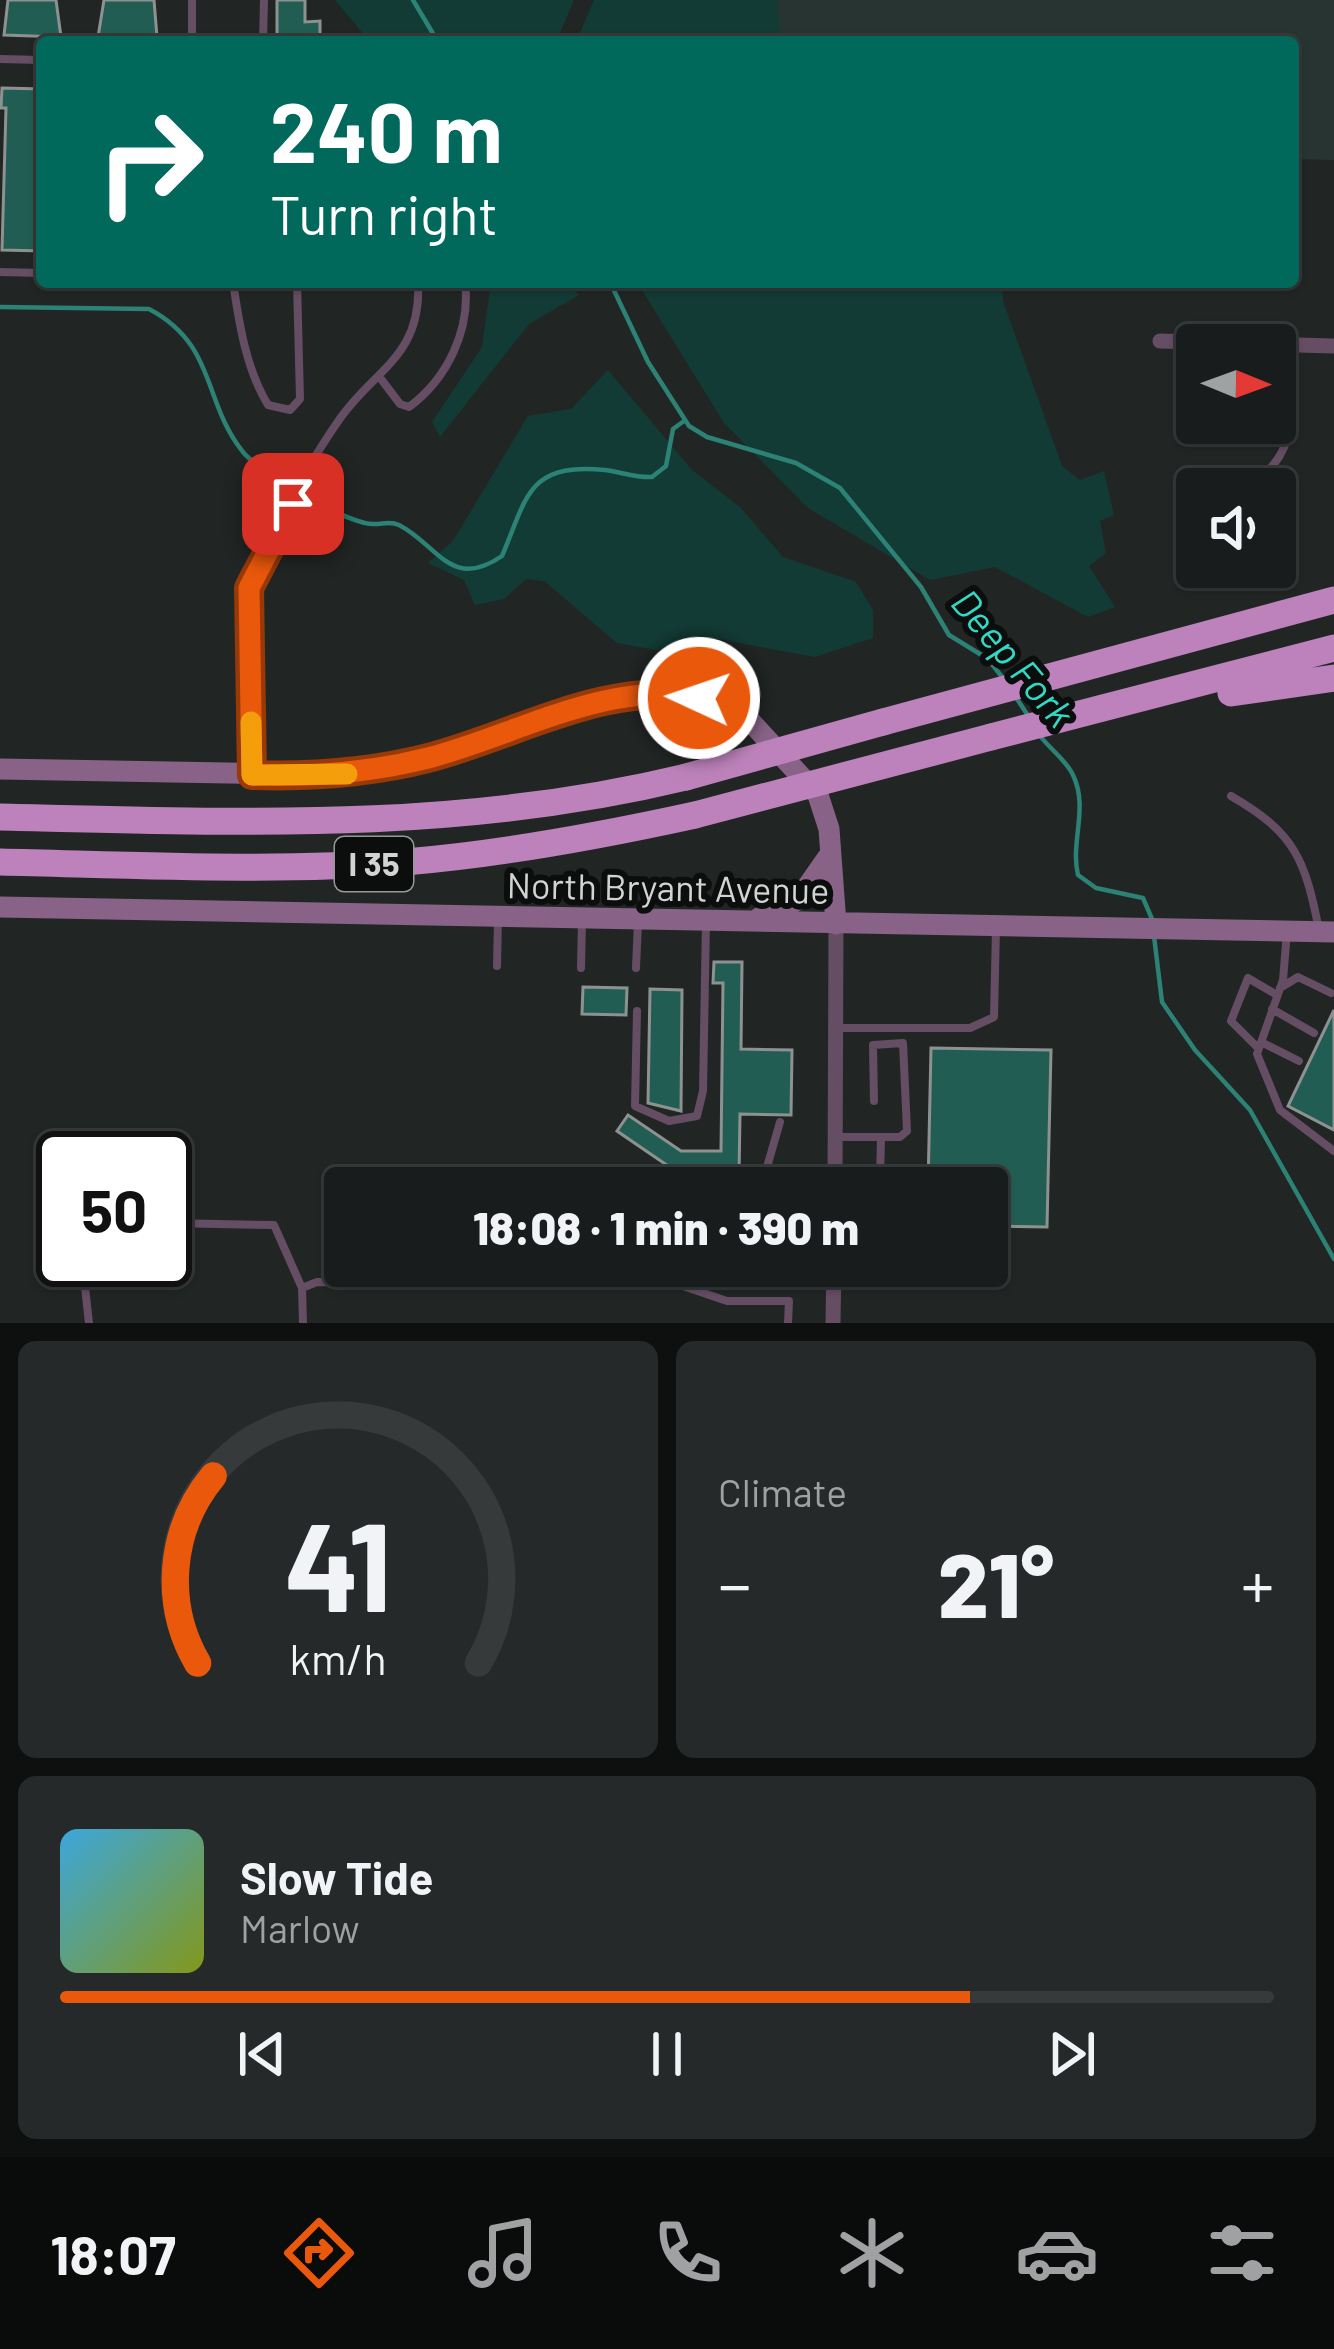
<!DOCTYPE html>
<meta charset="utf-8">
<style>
:root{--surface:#191c1c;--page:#262929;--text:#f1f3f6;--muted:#9fa1a3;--line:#373a3b;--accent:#ea580c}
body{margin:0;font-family:Barlow,sans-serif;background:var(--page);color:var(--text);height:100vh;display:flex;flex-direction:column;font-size:45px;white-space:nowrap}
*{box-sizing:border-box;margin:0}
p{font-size:39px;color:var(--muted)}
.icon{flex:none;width:66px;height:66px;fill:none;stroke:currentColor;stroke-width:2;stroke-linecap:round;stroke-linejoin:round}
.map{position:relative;height:1323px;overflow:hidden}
.side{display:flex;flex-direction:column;gap:18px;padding:18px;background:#0e0f0f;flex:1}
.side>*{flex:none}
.banner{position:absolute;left:36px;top:36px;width:1263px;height:252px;border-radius:12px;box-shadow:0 3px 9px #0004,0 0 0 3px var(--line);background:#00695c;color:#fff;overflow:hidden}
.needle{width:78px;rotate:91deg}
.fabs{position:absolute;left:1176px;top:324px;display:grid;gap:24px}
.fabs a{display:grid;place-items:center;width:120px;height:120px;border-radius:12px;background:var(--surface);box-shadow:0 3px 9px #0004,0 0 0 3px var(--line);font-size:60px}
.speed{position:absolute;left:36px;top:1131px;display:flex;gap:24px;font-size:60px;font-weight:700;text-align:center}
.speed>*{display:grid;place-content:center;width:156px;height:156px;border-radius:50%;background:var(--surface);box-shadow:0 3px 9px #0004,0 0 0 3px var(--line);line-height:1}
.speed .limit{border:6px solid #111;border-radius:18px;background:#fff;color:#111}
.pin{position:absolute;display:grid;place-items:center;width:102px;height:102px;color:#fff;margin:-51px;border-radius:24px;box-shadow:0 6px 18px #0006}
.me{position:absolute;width:132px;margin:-66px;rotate:273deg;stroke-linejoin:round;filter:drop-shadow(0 0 9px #0008)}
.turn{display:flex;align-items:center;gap:42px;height:252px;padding:0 36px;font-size:54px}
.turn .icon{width:156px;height:156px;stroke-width:2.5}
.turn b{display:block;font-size:84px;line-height:102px}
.big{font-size:90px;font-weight:800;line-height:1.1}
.side .widget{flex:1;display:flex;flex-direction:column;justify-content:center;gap:18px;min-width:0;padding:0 42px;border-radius:18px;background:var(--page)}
.side .dial{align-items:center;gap:0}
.dial svg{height:312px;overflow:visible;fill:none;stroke:var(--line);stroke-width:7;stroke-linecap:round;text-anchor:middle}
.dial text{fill:var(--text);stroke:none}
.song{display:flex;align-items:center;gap:36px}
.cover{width:144px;height:144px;border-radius:18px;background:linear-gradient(135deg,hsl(200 70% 55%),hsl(70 70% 35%))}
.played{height:12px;border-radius:6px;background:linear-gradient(90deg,var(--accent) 75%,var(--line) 75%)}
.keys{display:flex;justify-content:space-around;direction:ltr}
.heat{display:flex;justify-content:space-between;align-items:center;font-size:66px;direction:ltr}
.side .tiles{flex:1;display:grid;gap:18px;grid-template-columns:1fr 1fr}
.widget:last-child{grid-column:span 2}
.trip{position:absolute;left:324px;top:1167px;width:684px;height:120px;border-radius:12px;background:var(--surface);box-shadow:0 3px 9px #0004,0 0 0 3px var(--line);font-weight:800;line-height:120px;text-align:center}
.tab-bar{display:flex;height:192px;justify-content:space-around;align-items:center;background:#0a0b0b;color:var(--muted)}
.tab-bar .icon{width:84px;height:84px}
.tab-bar .active{color:var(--accent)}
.tab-bar b{font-size:54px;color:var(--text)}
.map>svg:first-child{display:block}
.built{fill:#283432}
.green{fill:#133b35}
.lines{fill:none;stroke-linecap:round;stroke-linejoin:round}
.stream{stroke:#2b8275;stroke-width:4.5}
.building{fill:#225d54;stroke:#8d9291;stroke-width:3}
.lane{stroke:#654d63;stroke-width:8}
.street{stroke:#654d63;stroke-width:15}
.secondary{stroke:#886387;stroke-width:21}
.highway{stroke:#bd82bb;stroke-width:27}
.highway-bridge{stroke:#bd82bb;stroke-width:27}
.route-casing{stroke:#983908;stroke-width:30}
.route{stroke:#ea580c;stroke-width:21}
.slow{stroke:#f59e0b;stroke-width:21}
.labels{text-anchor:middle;stroke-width:12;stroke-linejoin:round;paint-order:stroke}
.shield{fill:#0c0e0e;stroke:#969998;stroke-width:3}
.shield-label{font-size:33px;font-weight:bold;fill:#d1d4d3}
.street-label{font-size:36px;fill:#d1d4d3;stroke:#0c0e0e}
.water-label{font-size:39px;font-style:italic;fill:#31dac4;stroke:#0c0e0e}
</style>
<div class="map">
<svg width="1334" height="1323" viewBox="0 0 1334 1323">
<rect width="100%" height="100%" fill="#212625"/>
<!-- built -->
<path class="built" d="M636,0h698v160l-41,-1v-117h-661z"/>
<!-- green -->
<path class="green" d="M335,0h239l-18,42h-186z
M594,0h183l3,42h-204z
M491,282h75l13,13 -50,29 -89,113 -8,-15 50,-75z
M637,282h365l1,19 59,165 18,14 24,-9 10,44 -14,6 6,32 -17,13 26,41 -27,10 -93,-50 -65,13 -122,-72 -84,-85z
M608,370l84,100 48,37 43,50 73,25 17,28v28l-58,19 -102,-19 -57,12 -39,-7 -73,-62 -18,-2 -22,20 -29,6 -11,-25 -36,-17 25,-22 75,-125 43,-7z"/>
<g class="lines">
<!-- stream -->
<path class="stream" d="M413,0l25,42
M610,282l38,80 41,64 18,11 89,26 44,25 81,99 28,48 39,24 14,18
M0,307l149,2c68,36 53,92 94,143 17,21 103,71 129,72 10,1 17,-4 27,1 39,20 52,66 103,31 25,-58 25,-94 103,-86 17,2 30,8 47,7l14,-11 7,-37 11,-8
M1015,696l14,21
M1041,737c10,13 25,23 32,38 16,33 -3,67 5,100l18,13 47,10 9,21
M1154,936l8,66 33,48 55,60 84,149"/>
</g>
<!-- building -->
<path class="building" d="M8,0h48l5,37 -57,-2z
M104,0h50l3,37h-59z
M277,0h28v22l15,-1v21h-43z
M2,88l40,1v162l-40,-1 4,-142h-5z
M714,962h28l-1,87 51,1 -1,65 -51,-1 -1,62 -65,-6 -57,-39 11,-16 53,36h40l2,-168h-10z
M583,987l44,1 -1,27 -44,-1z
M650,989l32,1 -1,121 -33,-8z
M1334,1010v120l-46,-24z
M931,1048l120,2 -4,177 -60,-1v-38h-59z"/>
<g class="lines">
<!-- lane -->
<path class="lane" d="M192,42v-42
M227,42v-3
M263,42l1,-42
M0,59l42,1
M0,272l42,1
M233,282c6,41 13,87 35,123l22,5 10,-11 -3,-117
M381,379l19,25 9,3c38,-28 62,-77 56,-125
M1237,486c64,-15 57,-86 57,-140
M252,768c-1,-46 -13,-146 -1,-185 13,-42 62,-126 88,-163 35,-51 83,-63 79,-138
M1231,796c64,37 74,63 88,134
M1287,932l-4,48 -26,74 23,56 54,41
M497,966l1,-48
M581,968l1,-48
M636,968l2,-46
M1280,988l18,-11 33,16
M1272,1009l42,24
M637,1011l-2,95 34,15 28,-5 6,-25 3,-169
M836,1028h134l24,-11 2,-89
M1261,1042l38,19
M1258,1048l-27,-27 17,-43 29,17
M835,1137h65l7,-6 -4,-88 -30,2 1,56
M761,1188l19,-66
M873,1188l7,-8 1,-43
M165,1223l109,2 28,63
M82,1260l7,63
M303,1323l-1,-35 15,-6 360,2 50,17h62l-1,22"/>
<!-- street -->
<path class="street" d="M1160,341l174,5
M835,1188l1,-264
M833,1323l1,-57"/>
<!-- secondary -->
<path class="secondary" d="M0,769l336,6 95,-18 179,-56 75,-6 66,27 67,73 11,34 7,95
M0,907l1334,25
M760,917l38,-17 30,-43"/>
<!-- highway -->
<path class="highway" d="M1231,693l103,-15
M883,722l451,-122
M991,737l343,-89
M0,817c235,5 455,16 686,-40
M0,862c135,3 270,10 405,0 98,-8 194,-26 290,-47"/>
<!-- highway-bridge -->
<path class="highway-bridge" d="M686,777l197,-55
M695,815l296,-78"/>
</g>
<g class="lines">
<!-- route casing -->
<g class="route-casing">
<path id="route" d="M293,504l-44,84 3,187c61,2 117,-2 176,-17 86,-22 181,-79 271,-60"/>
</g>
<!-- route -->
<use href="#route" class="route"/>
<!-- slow -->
<path class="slow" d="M251,722l1,53 95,-1"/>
</g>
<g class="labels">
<!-- shield labels -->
<rect class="shield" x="335" y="837" width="78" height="54" rx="9"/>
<g class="shield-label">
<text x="374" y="876">I 35</text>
</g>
<!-- street labels -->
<g class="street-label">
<text transform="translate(668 888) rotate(1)" y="13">North Bryant Avenue</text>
</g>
<!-- water labels -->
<g class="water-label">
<text transform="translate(1013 658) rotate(50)" y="14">Deep Fork</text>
</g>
</g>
</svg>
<div class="fabs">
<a><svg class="needle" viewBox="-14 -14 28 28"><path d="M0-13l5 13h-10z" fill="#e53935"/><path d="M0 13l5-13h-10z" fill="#9fa1a3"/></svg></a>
<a><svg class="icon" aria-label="sound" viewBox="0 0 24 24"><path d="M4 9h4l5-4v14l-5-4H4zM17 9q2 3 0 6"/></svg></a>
</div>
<div class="speed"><div class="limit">50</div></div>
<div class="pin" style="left:293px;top:504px;background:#d93025"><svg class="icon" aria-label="arrive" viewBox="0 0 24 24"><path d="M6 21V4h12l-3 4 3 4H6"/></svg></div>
<svg class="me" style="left:699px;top:698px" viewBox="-20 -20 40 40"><circle r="17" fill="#ea580c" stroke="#fff" stroke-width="3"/><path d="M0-11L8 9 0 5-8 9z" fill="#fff"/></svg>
<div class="trip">18:08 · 1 min · 390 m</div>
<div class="banner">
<div class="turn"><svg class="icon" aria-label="right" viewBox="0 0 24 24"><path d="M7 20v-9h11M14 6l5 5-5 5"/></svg><div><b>240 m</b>Turn right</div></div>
</div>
</div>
<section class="side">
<div class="tiles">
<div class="widget dial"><svg viewBox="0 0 100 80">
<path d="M14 69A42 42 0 1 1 86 69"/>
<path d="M14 69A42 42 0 0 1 18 21" stroke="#ea580c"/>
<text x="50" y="56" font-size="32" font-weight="700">41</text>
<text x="50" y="72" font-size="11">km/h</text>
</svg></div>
<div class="widget"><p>Climate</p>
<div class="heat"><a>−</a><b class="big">21°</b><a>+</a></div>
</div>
<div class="widget">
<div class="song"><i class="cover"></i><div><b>Slow Tide</b><p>Marlow</p></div></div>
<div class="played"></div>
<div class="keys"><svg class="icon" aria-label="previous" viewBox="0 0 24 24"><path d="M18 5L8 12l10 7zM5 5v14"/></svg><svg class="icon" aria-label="pause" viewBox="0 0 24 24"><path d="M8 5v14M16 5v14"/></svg><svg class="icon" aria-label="next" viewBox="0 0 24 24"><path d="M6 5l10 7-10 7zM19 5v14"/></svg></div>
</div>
</div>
</section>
<nav class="tab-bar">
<b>18:07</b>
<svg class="icon active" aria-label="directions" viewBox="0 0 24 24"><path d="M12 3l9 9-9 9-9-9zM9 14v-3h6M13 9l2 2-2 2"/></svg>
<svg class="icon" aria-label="music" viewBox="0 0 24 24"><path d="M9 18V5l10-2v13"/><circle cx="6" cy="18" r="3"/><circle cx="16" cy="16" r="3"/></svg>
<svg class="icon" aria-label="phone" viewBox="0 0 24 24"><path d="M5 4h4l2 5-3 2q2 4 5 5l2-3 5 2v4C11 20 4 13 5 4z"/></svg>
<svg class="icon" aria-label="climate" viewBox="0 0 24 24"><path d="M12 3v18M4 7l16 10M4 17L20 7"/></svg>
<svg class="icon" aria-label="car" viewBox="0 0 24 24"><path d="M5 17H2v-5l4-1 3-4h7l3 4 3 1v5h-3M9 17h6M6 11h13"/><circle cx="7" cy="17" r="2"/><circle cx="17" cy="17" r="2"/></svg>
<svg class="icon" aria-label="filters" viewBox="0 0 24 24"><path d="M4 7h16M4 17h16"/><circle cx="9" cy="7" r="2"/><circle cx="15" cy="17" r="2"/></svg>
</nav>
